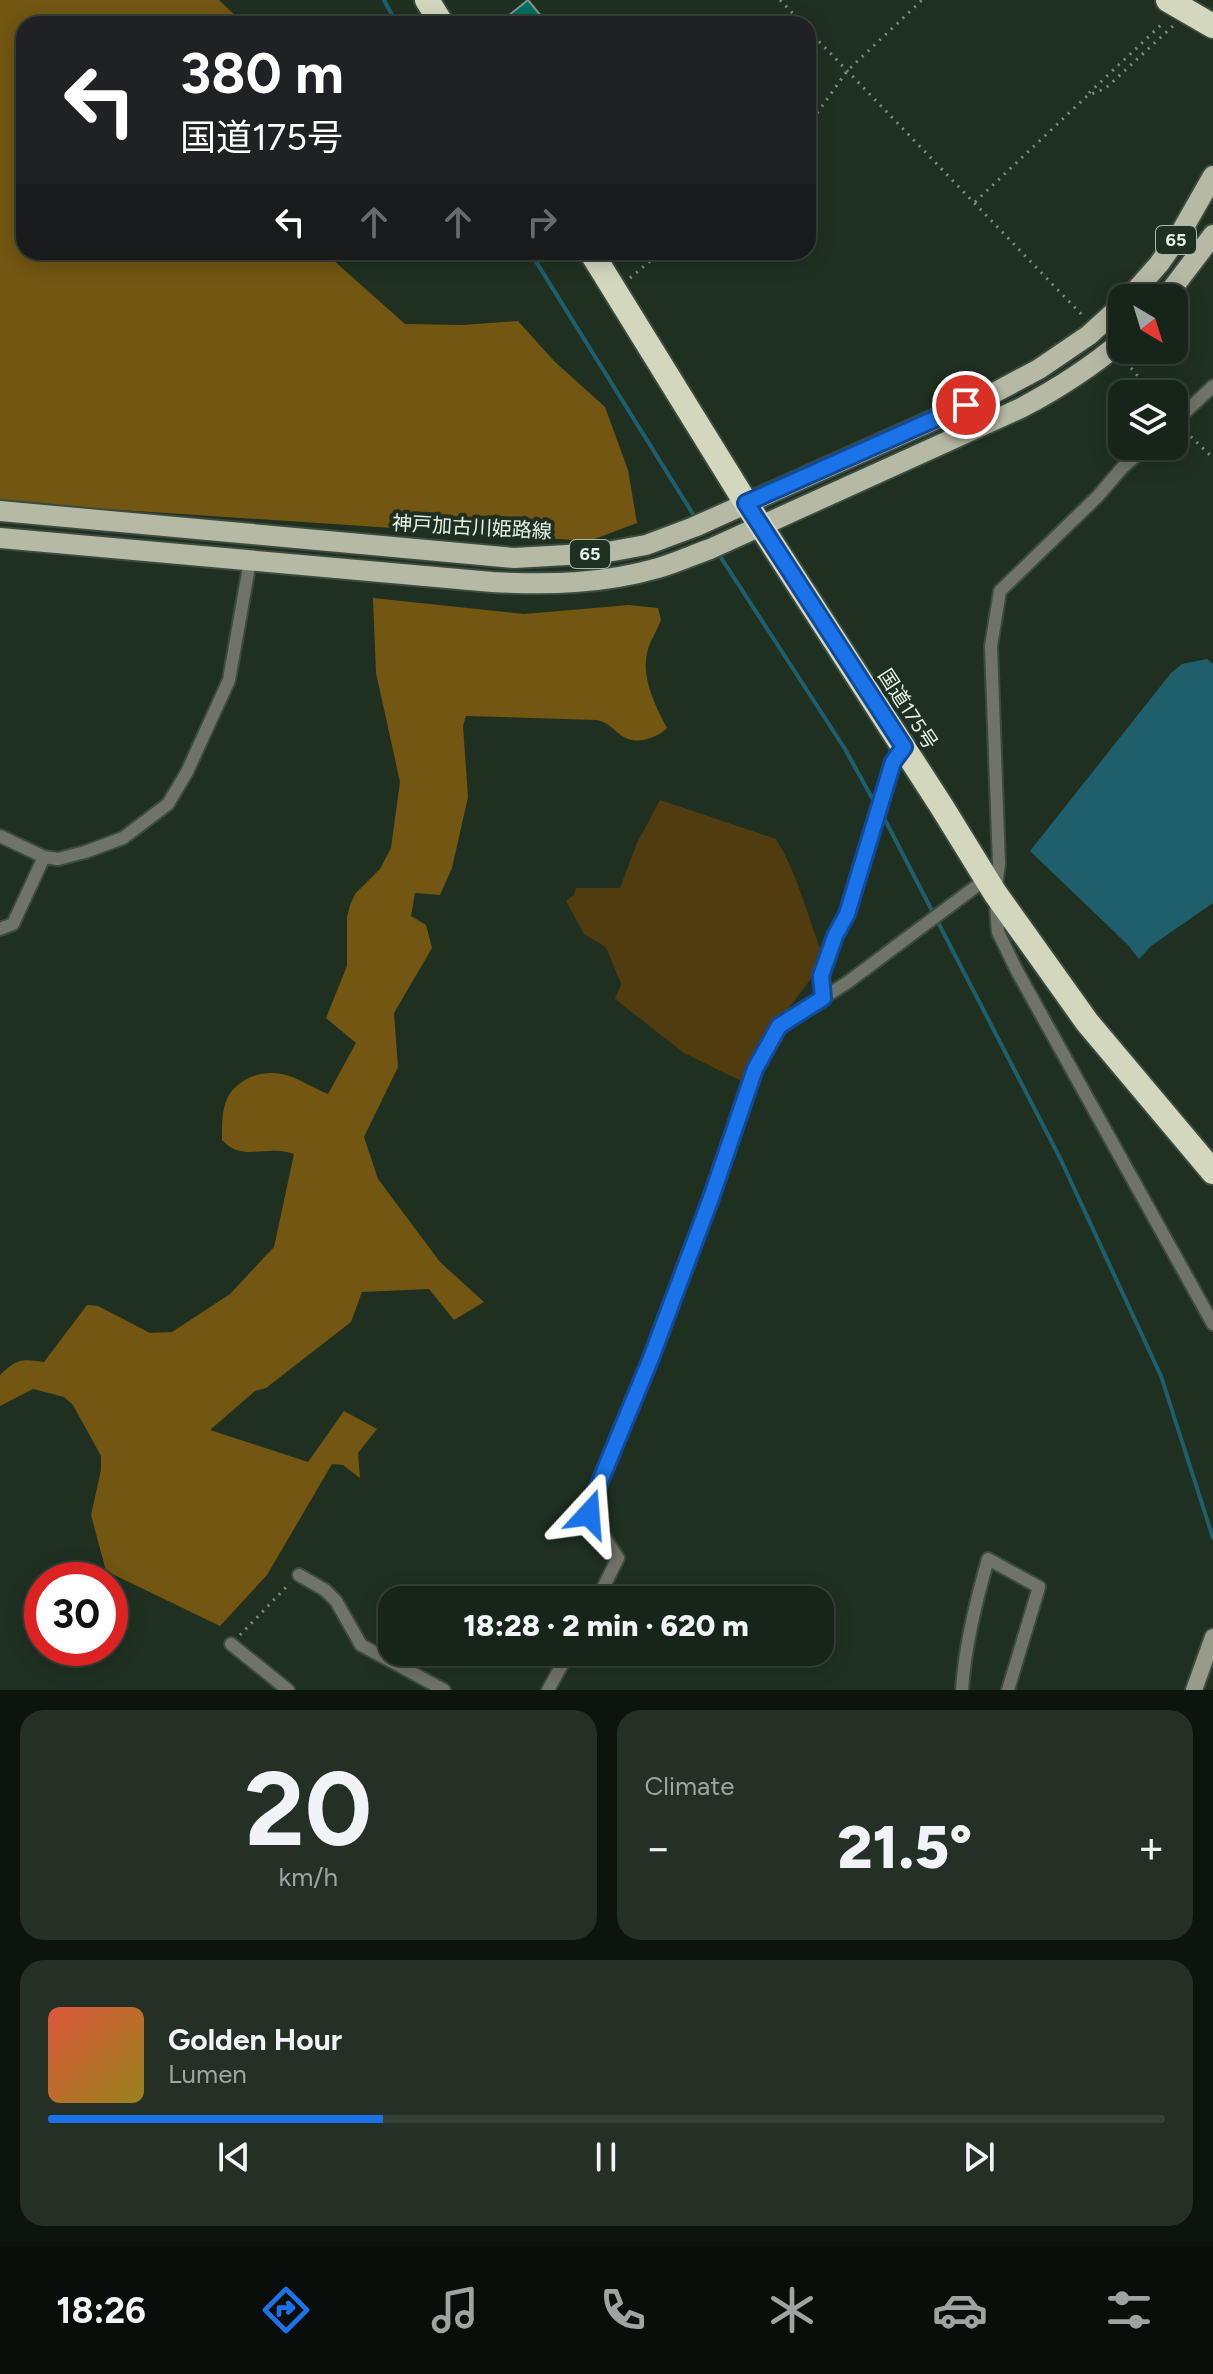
<!DOCTYPE html>
<meta charset="utf-8">
<style>
:root{--surface:#172419;--page:#243026;--text:#f1f3f6;--muted:#9ea4a2;--line:#364138;--accent:#1a73e8}
body{margin:0;font-family:Figtree,"Noto Sans JP",sans-serif;background:var(--page);color:var(--text);height:100vh;display:flex;flex-direction:column;font-size:30px;white-space:nowrap}
*{box-sizing:border-box;margin:0}
p{font-size:26px;color:var(--muted)}
.icon{flex:none;width:44px;height:44px;fill:none;stroke:currentColor;stroke-width:2;stroke-linecap:round;stroke-linejoin:round}
.map{position:relative;height:1690px;overflow:hidden}
.side{display:flex;flex-direction:column;gap:20px;padding:20px;background:#0d140e;flex:1}
.side>*{flex:none}
.hud{position:absolute;left:16px;top:16px;width:800px;height:244px;border-radius:24px;box-shadow:0 4px 20px #0003,0 0 0 2px var(--line);background:#202124;color:#fff;overflow:hidden}
.needle{width:52px;rotate:142deg}
.buttons{position:absolute;left:1108px;top:284px;display:grid;gap:16px}
.buttons a{display:grid;place-items:center;width:80px;height:80px;border-radius:16px;background:var(--surface);box-shadow:0 4px 20px #0003,0 0 0 2px var(--line);font-size:40px}
.speed{position:absolute;left:24px;top:1562px;display:flex;gap:16px;font-size:40px;font-weight:700;text-align:center}
.speed>*{display:grid;place-content:center;width:104px;height:104px;border-radius:50%;background:var(--surface);box-shadow:0 4px 20px #0003,0 0 0 2px var(--line);line-height:1}
.speed .limit{border:12px solid #d22;background:#fff;color:#111}
.pin{position:absolute;display:grid;place-items:center;width:68px;height:68px;color:#fff;margin:-34px;border:4px solid #fff;border-radius:50%;box-shadow:0 2px 8px #0007}
.me{position:absolute;width:88px;margin:-44px;rotate:19deg;stroke-linejoin:round;filter:drop-shadow(0 0 6px #0008)}
.turn{display:flex;align-items:center;gap:28px;height:168px;padding:0 32px;font-size:36px}
.turn .icon{width:104px;height:104px;stroke-width:2.5}
.turn b{display:block;font-size:56px;line-height:68px}
.lanes{display:flex;align-items:center;height:76px;padding:0 32px;background:#0003;justify-content:center;gap:40px;direction:ltr}
.lanes .off{opacity:.35}
.big{font-size:60px;font-weight:800;line-height:1.1}
.side .tile{flex:1;display:flex;flex-direction:column;justify-content:center;gap:12px;min-width:0;padding:0 28px;border-radius:24px;background:var(--page)}
.side .dial{align-items:center;gap:0}
.dial b{font-size:104px;line-height:1}
.song{display:flex;align-items:center;gap:24px}
.cover{width:96px;height:96px;border-radius:12px;background:linear-gradient(135deg,hsl(10 70% 55%),hsl(50 70% 35%))}
.played{height:8px;border-radius:4px;background:linear-gradient(90deg,var(--accent) 30%,var(--line) 30%)}
.keys{display:flex;justify-content:space-around;direction:ltr}
.heat{display:flex;justify-content:space-between;align-items:center;font-size:44px;direction:ltr}
.side .tiles{flex:1;display:grid;gap:20px;grid-template-columns:1fr 1fr}
.tile:last-child{grid-column:span 2}
.trip{position:absolute;left:378px;top:1586px;width:456px;height:80px;border-radius:24px;background:var(--surface);box-shadow:0 4px 20px #0003,0 0 0 2px var(--line);font-weight:800;line-height:80px;text-align:center}
.tabs{display:flex;height:128px;justify-content:space-around;align-items:center;background:#090e0a;color:var(--muted)}
.tabs .icon{width:56px;height:56px}
.tabs .selected{color:var(--accent)}
.tabs b{font-size:36px;color:var(--text)}
.map>svg:first-child{display:block}
.green{fill:#503c0e}
.forest{fill:#725612}
.water{fill:#1e5f6b}
.lines{fill:none;stroke-linecap:round;stroke-linejoin:round}
.stream{stroke:#1e5f6b;stroke-width:4}
.building{fill:#006f61;stroke:#7a9891;stroke-width:2}
.street-casing{stroke:#3b4b3d;stroke-width:16}
.secondary-casing{stroke:#3b4b3d;stroke-width:20}
.primary-casing{stroke:#3b4b3d;stroke-width:24}
.highway-casing{stroke:#3b4b3d;stroke-width:28}
.path{stroke:#7f8d80;stroke-width:3;stroke-dasharray:2 6;stroke-linecap:butt}
.street{stroke:#707368;stroke-width:12}
.secondary{stroke:#989b8a;stroke-width:16}
.primary{stroke:#b6baa5;stroke-width:20}
.highway{stroke:#d2d7bd;stroke-width:24}
.route-casing{stroke:#114b97;stroke-width:20}
.route{stroke:#1a73e8;stroke-width:14}
.labels{text-anchor:middle;stroke-width:8;stroke-linejoin:round;paint-order:stroke}
.shield{fill:#1f3021;stroke:#aab7ac;stroke-width:2}
.shield-label{font-size:18px;font-weight:bold;fill:#e6f1e7}
.street-label{font-size:20px;fill:#e6f1e7;stroke:#1f3021}
</style>
<div class="map">
<svg width="1213" height="1690" viewBox="0 0 1213 1690">
<rect width="100%" height="100%" fill="#1f3021"/>
<!-- green -->
<path class="green" d="M660,800l116,39c23,37 32,81 49,121l-45,60 -35,63 -61,-30 -69,-54 6,-15 -15,-37 -22,-13 -18,-33 8,-6 2,-7h44l17,-45z"/>
<!-- forest -->
<path class="forest" d="M0,0h219l25,24h-220v228h300l81,72 58,1 55,-4 36,40 51,46 23,63 9,53 -48,18 -589,-39z
M373,598l151,16 105,-9 29,3 3,12c-4,10 -10,20 -13,29 -8,27 7,56 19,79 -10,10 -30,17 -43,9 -12,-7 -13,-14 -28,-17l-130,-4 -3,10 5,71 -16,71 -12,27 -25,-2 -4,23 15,9 6,23 -38,65 4,54 -34,70 14,42 62,83 44,40 -30,18 -25,-31 -67,3 -11,30 -85,66 -11,3 -45,39 98,32 36,-51 33,18 -19,24 2,25 -17,-13 -11,-1 -65,111 -47,51 -114,-55 -15,-56 10,-45v-14l-28,-51 -9,-8 -31,-8 -33,17v-31c19,-17 19,-16 44,-13l43,-57 11,1 52,27 22,-1 58,-38 44,-47 20,-93c-26,-10 -52,9 -72,-14 0,-29 0,-50 29,-63 9,-4 20,-5 31,-3 15,3 31,14 46,20l28,-51 -30,-25 21,-52v-49l3,-12 5,-11 25,-25 11,-21 9,-66 -24,-109z"/>
<!-- water -->
<path class="water" d="M1207,659l6,5v239l-62,43 -12,13 -11,-14 -98,-94 141,-178 11,-9z"/>
<g class="lines">
<!-- stream -->
<path class="stream" d="M384,0l13,24
M530,252l166,267
M718,553l127,196 32,58
M882,814l178,344 101,218 52,162"/>
</g>
<!-- building -->
<path class="building" d="M528,0l14,17 -9,7h-18l-7,-8z"/>
<g class="lines">
<!-- street casing -->
<g class="street-casing">
<path id="street" d="M1174,423l39,-37
M1147,446l-25,22 -24,28 -98,95 -9,55 8,218 -4,29 3,39 19,39 196,353
M0,836l44,21 14,2 27,-7 38,-14 45,-34 19,-32 42,-92 21,-119
M0,929l13,-5 31,-67
M823,998l25,-16 138,-103
M299,1575l26,15 11,11 25,44 83,45
M597,1600l21,-42 -29,-44 3,-13 59,-143 60,-160 44,-129 24,-43 44,-28 -2,-22 14,-40 12,-22 46,-152 11,-15
M231,1644l57,46
M548,1690l21,-38
M962,1690c3,-45 14,-88 26,-131l51,28 -31,103"/>
</g>
<!-- secondary casing -->
<g class="secondary-casing">
<path id="secondary" d="M1194,1690l19,-53"/>
</g>
<!-- primary casing -->
<g class="primary-casing">
<path id="primary" d="M1129,298l30,-34 21,-30 33,-58
M1165,298l48,-63
M0,511l514,47 88,-5 44,-8 48,-18 300,-134 45,-24 50,-34 33,-30
M0,538l492,44c56,3 111,2 166,-14 17,-5 35,-13 52,-19l311,-141c36,-19 69,-40 101,-67"/>
</g>
<!-- highway casing -->
<g class="highway-casing">
<path id="highway" d="M427,0l15,24
M1168,0l45,26
M591,252l155,251 196,304 53,86 92,129 126,150"/>
</g>
<!-- path -->
<path class="path" d="M780,0l23,24
M808,30l274,285
M1089,93l73,-69
M808,126l39,-55 75,-71
M975,202l112,-106 19,-8 68,-63
M630,278l31,-26
M1131,368l22,26
M1185,431l28,27
M240,1635l50,-52"/>
<!-- street -->
<use href="#street" class="street"/>
<!-- secondary -->
<use href="#secondary" class="secondary"/>
<!-- primary -->
<use href="#primary" class="primary"/>
<!-- highway -->
<use href="#highway" class="highway"/>
</g>
<g class="lines">
<!-- route casing -->
<g class="route-casing">
<path id="route" d="M589,1514l3,-13 59,-143 60,-160 44,-129 24,-43 44,-28 -2,-22 14,-40 12,-22 46,-152 11,-15 -158,-244 220,-98"/>
</g>
<!-- route -->
<use href="#route" class="route"/>
</g>
<g class="labels">
<!-- shield labels -->
<g class="shield">
<rect x="1156" y="226" width="40" height="28" rx="6"/>
<rect x="570" y="540" width="40" height="28" rx="6"/>
</g>
<g class="shield-label">
<text x="1176" y="246">65</text>
<text x="590" y="560">65</text>
</g>
<!-- street labels -->
<g class="street-label">
<text transform="translate(472 527) rotate(3)" y="7">神戸加古川姫路線</text>
<text transform="translate(908 709) rotate(57)" y="7">国道175号</text>
</g>
</g>
</svg>
<div class="buttons">
<a><svg class="needle" viewBox="-14 -14 28 28"><path d="M0-13l5 13h-10z" fill="#e53935"/><path d="M0 13l5-13h-10z" fill="#9ea4a2"/></svg></a>
<a><svg class="icon" aria-label="layers" viewBox="0 0 24 24"><path d="M12 4l9 5-9 5-9-5zM3 14l9 5 9-5"/></svg></a>
</div>
<div class="speed"><div class="limit">30</div></div>
<div class="pin" style="left:966px;top:405px;background:#d93025"><svg class="icon" aria-label="arrive" viewBox="0 0 24 24"><path d="M6 21V4h12l-3 4 3 4H6"/></svg></div>
<svg class="me" style="left:589px;top:1514px" viewBox="-20 -20 40 40"><path d="M0-17L14 15 0 8-14 15z" fill="#1a73e8" stroke="#fff" stroke-width="4"/></svg>
<div class="trip">18:28 · 2 min · 620 m</div>
<div class="hud">
<div class="turn"><svg class="icon" aria-label="left" viewBox="0 0 24 24"><path d="M17 20v-9H6M10 6l-5 5 5 5"/></svg><div><b>380 m</b>国道175号</div></div>
<div class="lanes"><svg class="icon" aria-label="left" viewBox="0 0 24 24"><path d="M17 20v-9H6M10 6l-5 5 5 5"/></svg><svg class="icon off" aria-label="ahead" viewBox="0 0 24 24"><path d="M12 20V5M6 11l6-6 6 6"/></svg><svg class="icon off" aria-label="ahead" viewBox="0 0 24 24"><path d="M12 20V5M6 11l6-6 6 6"/></svg><svg class="icon off" aria-label="right" viewBox="0 0 24 24"><path d="M7 20v-9h11M14 6l5 5-5 5"/></svg></div>
</div>
</div>
<section class="side">
<div class="tiles">
<div class="tile dial"><b>20</b><p>km/h</p></div>
<div class="tile"><p>Climate</p>
<div class="heat"><a>−</a><b class="big">21.5°</b><a>+</a></div>
</div>
<div class="tile">
<div class="song"><i class="cover"></i><div><b>Golden Hour</b><p>Lumen</p></div></div>
<div class="played"></div>
<div class="keys"><svg class="icon" aria-label="previous" viewBox="0 0 24 24"><path d="M18 5L8 12l10 7zM5 5v14"/></svg><svg class="icon" aria-label="pause" viewBox="0 0 24 24"><path d="M8 5v14M16 5v14"/></svg><svg class="icon" aria-label="next" viewBox="0 0 24 24"><path d="M6 5l10 7-10 7zM19 5v14"/></svg></div>
</div>
</div>
</section>
<nav class="tabs">
<b>18:26</b>
<svg class="icon selected" aria-label="directions" viewBox="0 0 24 24"><path d="M12 3l9 9-9 9-9-9zM9 14v-3h6M13 9l2 2-2 2"/></svg>
<svg class="icon" aria-label="music" viewBox="0 0 24 24"><path d="M9 18V5l10-2v13"/><circle cx="6" cy="18" r="3"/><circle cx="16" cy="16" r="3"/></svg>
<svg class="icon" aria-label="phone" viewBox="0 0 24 24"><path d="M5 4h4l2 5-3 2q2 4 5 5l2-3 5 2v4C11 20 4 13 5 4z"/></svg>
<svg class="icon" aria-label="climate" viewBox="0 0 24 24"><path d="M12 3v18M4 7l16 10M4 17L20 7"/></svg>
<svg class="icon" aria-label="car" viewBox="0 0 24 24"><path d="M5 17H2v-5l4-1 3-4h7l3 4 3 1v5h-3M9 17h6M6 11h13"/><circle cx="7" cy="17" r="2"/><circle cx="17" cy="17" r="2"/></svg>
<svg class="icon" aria-label="filters" viewBox="0 0 24 24"><path d="M4 7h16M4 17h16"/><circle cx="9" cy="7" r="2"/><circle cx="15" cy="17" r="2"/></svg>
</nav>
